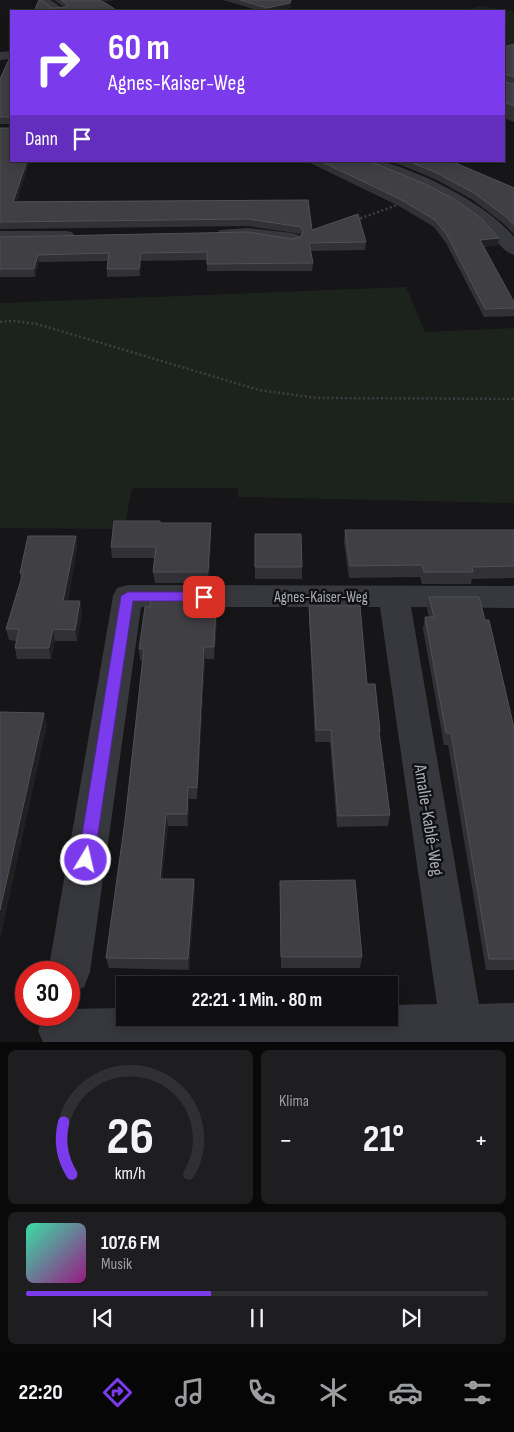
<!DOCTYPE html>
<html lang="de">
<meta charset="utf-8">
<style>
:root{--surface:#101012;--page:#1e1e20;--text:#f1f3f6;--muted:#9c9d9f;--line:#303032;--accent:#7c3aed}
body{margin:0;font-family:"Sofia Sans Condensed",sans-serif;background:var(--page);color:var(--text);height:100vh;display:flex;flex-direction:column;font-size:19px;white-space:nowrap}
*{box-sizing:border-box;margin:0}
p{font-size:16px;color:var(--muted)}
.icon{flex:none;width:28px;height:28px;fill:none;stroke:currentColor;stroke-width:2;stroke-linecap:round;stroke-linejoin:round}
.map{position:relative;height:1042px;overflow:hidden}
.panel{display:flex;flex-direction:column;gap:8px;padding:8px;background:#09090a;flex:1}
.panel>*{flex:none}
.hud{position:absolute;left:10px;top:10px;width:495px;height:152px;border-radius:0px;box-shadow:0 2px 12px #0003,0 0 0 1px var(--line);background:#7c3aed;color:#fff;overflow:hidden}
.speed{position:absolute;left:15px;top:961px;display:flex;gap:10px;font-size:25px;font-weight:700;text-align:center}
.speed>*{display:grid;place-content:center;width:65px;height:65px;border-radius:50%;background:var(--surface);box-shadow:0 2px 12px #0003,0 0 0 1px var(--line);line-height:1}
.speed .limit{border:8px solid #d22;background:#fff;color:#111}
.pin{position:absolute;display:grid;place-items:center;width:42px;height:42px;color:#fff;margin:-21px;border-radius:10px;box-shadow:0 2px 8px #0006}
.me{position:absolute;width:55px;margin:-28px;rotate:9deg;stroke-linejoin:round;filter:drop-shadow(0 0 4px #0008)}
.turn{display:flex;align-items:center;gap:18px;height:105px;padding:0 15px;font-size:22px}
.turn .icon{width:65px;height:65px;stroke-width:2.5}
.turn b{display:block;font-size:35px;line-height:42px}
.then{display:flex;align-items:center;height:48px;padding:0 15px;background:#0003;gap:10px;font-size:19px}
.big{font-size:38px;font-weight:700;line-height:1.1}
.panel .card{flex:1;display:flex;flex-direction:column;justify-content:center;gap:8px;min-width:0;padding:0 18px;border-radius:8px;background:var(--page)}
.panel .dial{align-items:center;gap:0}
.dial svg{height:130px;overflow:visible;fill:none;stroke:var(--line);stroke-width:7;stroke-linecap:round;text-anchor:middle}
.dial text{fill:var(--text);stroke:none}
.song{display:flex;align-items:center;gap:15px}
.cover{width:60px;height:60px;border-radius:8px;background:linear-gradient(135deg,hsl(160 70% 55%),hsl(310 70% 35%))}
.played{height:5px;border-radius:2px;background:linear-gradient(90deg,var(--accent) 40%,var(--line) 40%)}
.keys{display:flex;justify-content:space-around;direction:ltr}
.heat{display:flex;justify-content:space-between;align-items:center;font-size:28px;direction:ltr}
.panel .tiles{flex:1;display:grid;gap:8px;grid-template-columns:1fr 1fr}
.card:last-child{grid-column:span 2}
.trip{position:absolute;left:116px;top:976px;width:282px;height:50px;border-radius:0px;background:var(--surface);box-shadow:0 2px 12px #0003,0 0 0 1px var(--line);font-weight:700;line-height:50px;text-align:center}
.tab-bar{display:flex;height:80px;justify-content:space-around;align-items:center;background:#060607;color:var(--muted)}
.tab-bar .icon{width:35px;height:35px}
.tab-bar .on{color:var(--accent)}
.tab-bar b{font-size:22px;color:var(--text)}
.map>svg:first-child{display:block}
.green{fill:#1c231d}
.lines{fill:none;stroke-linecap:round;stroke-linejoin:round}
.path{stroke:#3d3f44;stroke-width:2.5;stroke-dasharray:2 2.5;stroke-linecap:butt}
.minor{fill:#37383d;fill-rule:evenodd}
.wall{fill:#323236}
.shaded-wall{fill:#212124}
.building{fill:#3f3f44;stroke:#4f5156}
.route{fill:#7c3aed;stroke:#51269a}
.labels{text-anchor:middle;stroke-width:5;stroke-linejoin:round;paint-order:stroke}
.street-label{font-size:15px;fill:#a8adb8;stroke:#111113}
.near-street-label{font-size:18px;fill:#a8adb8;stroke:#111113}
</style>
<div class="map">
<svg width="514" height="1042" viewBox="0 0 514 1042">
<rect width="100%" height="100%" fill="#161618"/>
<!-- green -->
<path class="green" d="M480,6l34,5v32l-10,4v-36h-45z
M406,287l19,45 89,-4v175l-276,-6v-9h-106l-8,41 -124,-1v-225z"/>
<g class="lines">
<!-- path -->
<path class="path" d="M356,220l44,-16
M0,322l14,-1 23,3 222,66 58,8 197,1"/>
<!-- minor -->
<path class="minor" d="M39,0h12l15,11h-13z
M11,51v8l-11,1v-8z
M361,161c7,0 17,-1 23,1 40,11 104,43 130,75v18c-13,-4 -23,-22 -33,-31 -33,-29 -78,-43 -118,-60z
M248,228l44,5 7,2 2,4 -2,4 -7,2 -44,-7h-28l-3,-4 3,-4z
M0,231h66l6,1 3,4 -3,4 -6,1 -66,2z
M128,585l386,1v22l-103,-1 68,397 35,-1v39h-471l-5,-11 6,-16h25v-6l56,-1v10h265v-13l47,-1 -57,-397h-239l-51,365 -6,15 -15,6v-21h-21l65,-376 4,-8z"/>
</g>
<!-- wall -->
<path class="wall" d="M54,0h60l-10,2 14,9 -66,-3 12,-1z
M223,0h68l-1,8 -14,3h-16z
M514,44v78l-10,-4v-71z
M11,55v69h-11v-45z
M0,128l17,73 291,-1 4,30 54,12 -1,8 -55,1 3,12 -1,8h-105v-11l-66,1 -1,15 -33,1v-8l1,-8 -69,1 -4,15h-35v-40l292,2 8,-2 1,-2v-1l-53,-8 -248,3z
M306,161h63l129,84 -14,2 30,55v14l-30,1 -38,-74 -12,-16 -35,-21z
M387,161h64l63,27v46l-10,-10 -31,-24 -36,-20 -36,-15z
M161,523l50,11 -2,49h-54l-2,-11 2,-14h-43l-1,-11z
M345,530h169v48l-42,1 -1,5h-49l-2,-7 -71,1 -5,-36z
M255,534l47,33v12h-47z
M76,536l1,11 -9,54h12l2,12 -5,28h-22l-4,18h-34l-2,-11 1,-7 -7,-1 -3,-11 15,-49 -1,-7z
M207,597v11l10,12 -3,39h-9l-8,140h-8l-1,27h-20l-6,53h32l1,11 -6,80 -80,-2 -3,-10 19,-137 17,-160 -2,-1 -1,-11 11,-42z
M429,597l85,131v242h-28l-38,-225h-4l-21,-116 2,-12h4l-2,-8z
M309,606l58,78 13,47v7l10,77 -2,11 -51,1 -7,-85h-15l-6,-124z
M280,881l82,76 -2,11h-79z"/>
<!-- shaded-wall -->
<path class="shaded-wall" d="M98,0h16l-15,4z
M291,0l-1,8 -14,3h-9v-3z
M27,161h3l-15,48 -2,-7z
M499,238l-1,7 -19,2 1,-7z
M141,253v8l-1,15 -1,-7z
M38,255l1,7 -4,15 -1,-8z
M211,523v11l-2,49 -1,-11z
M76,536l1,11 -11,66 -3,-12z
M80,601l2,12 -5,28 -2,-11z
M216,608l1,12 -3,39v-12z
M53,629l2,12 -4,18 -2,-11z
M204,647l1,12 -8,140v-11z
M44,713l3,12 -47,215v-30z
M188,787l1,12 -1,27 -1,-12z
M166,814l2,12 -7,64 -1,-11z
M194,879l1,11 -6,80 -1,-11z"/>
<!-- building -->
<path class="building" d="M39,0h3l10,8 15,-1v-3l-6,-4h39l18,11h-84z
M240,0h51l-1,3 -23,5z
M514,44v33l-9,-3v8l9,2v22l-10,-4v-55z
M11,55v62h-11v-38z
M0,128h11v33h16l-14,41 295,-2 4,30 46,-16 8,28 -57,1 4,20 -106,1v-12l-66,1 -2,16h-32l2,-16 -71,2 -4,14h-34v-32l248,-5 44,7 8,-2 3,-5 -2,-5 -53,-8 -248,3z
M320,161h49l56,23 29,15 27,19 18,20 -19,2 34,62v6l-29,1 -38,-74 -12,-15 -35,-21z
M408,161h43l61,26 2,1v37l-9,-9 -31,-23 -37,-20z
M114,521h46v2h51l-3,49h-55l3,-25h-45z
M345,530h169v36l-42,1 1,5h-49l-2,-7 -72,1z
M255,534h46l1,33h-47z
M28,536h48l-13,65h17l-5,29 -22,-1 -4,19h-34l4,-19h-13l17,-56h-3z
M151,597h56l-1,11h10l-2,39h-10l-7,141 -9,-1 -1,27h-21l-6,65h34l-6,80 -82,-1 19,-137 19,-172h-5l6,-42h5z
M429,597h50l6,23h4l25,108v231h-25l-38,-226h-5l-21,-116h9z
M309,606h51l7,78h8l5,47h-1l11,84 -52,1 -7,-86h-15z
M0,712l44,1 -44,197z
M355,880l7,77h-81l-1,-76z"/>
<!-- route -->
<path class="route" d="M128,592h76l6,5 -6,4h-71l-39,259 -2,5 -6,2 -5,-2 -3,-5 43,-264z"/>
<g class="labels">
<!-- street labels -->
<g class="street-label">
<text x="321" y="602">Agnes-Kaiser-Weg</text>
</g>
<!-- near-street labels -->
<g class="near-street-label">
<text transform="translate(429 820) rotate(81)" y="6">Amalie-Kablé-Weg</text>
</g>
</g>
</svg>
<div class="speed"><div class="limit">30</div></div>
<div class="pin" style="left:204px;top:597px;background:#d93025"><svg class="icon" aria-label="arrive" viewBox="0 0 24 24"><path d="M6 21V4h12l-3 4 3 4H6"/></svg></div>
<svg class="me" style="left:86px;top:860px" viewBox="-20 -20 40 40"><circle r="17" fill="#7c3aed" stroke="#fff" stroke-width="3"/><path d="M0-11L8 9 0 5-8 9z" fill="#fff"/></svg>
<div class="trip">22:21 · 1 Min. · 80 m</div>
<div class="hud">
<div class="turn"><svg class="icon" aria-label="right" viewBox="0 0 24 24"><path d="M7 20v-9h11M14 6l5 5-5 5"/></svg><div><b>60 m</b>Agnes-Kaiser-Weg</div></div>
<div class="then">Dann<svg class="icon" aria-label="arrive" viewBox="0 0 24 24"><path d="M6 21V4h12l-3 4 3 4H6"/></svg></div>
</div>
</div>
<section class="panel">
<div class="tiles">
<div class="card dial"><svg viewBox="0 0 100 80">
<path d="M14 69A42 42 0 1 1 86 69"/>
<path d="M14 69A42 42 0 0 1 9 37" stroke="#7c3aed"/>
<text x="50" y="56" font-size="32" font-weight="700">26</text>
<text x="50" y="72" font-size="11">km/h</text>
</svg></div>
<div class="card"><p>Klima</p>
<div class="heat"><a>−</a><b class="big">21°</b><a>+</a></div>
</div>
<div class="card">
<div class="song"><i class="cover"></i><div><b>107.6 FM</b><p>Musik</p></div></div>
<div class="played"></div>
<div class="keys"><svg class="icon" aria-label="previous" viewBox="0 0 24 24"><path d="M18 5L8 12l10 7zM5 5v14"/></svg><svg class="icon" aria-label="pause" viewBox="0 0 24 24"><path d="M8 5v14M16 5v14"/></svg><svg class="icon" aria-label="next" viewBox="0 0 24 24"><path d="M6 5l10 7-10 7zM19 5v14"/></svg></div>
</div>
</div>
</section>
<nav class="tab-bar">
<b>22:20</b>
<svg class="icon on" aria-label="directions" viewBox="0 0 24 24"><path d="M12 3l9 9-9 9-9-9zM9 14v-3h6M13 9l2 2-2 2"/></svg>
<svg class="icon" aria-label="music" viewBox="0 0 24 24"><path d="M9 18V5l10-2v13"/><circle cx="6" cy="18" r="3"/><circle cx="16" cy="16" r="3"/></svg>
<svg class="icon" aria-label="phone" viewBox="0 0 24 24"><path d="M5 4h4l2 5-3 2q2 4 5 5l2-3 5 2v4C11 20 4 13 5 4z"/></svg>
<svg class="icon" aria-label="climate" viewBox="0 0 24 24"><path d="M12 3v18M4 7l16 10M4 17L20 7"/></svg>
<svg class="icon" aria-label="car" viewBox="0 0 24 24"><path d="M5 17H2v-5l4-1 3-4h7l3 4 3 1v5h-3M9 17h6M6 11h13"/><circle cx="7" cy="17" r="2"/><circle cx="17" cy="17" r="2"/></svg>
<svg class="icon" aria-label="filters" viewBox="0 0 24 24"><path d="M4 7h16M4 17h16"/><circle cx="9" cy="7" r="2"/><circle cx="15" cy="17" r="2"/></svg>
</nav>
